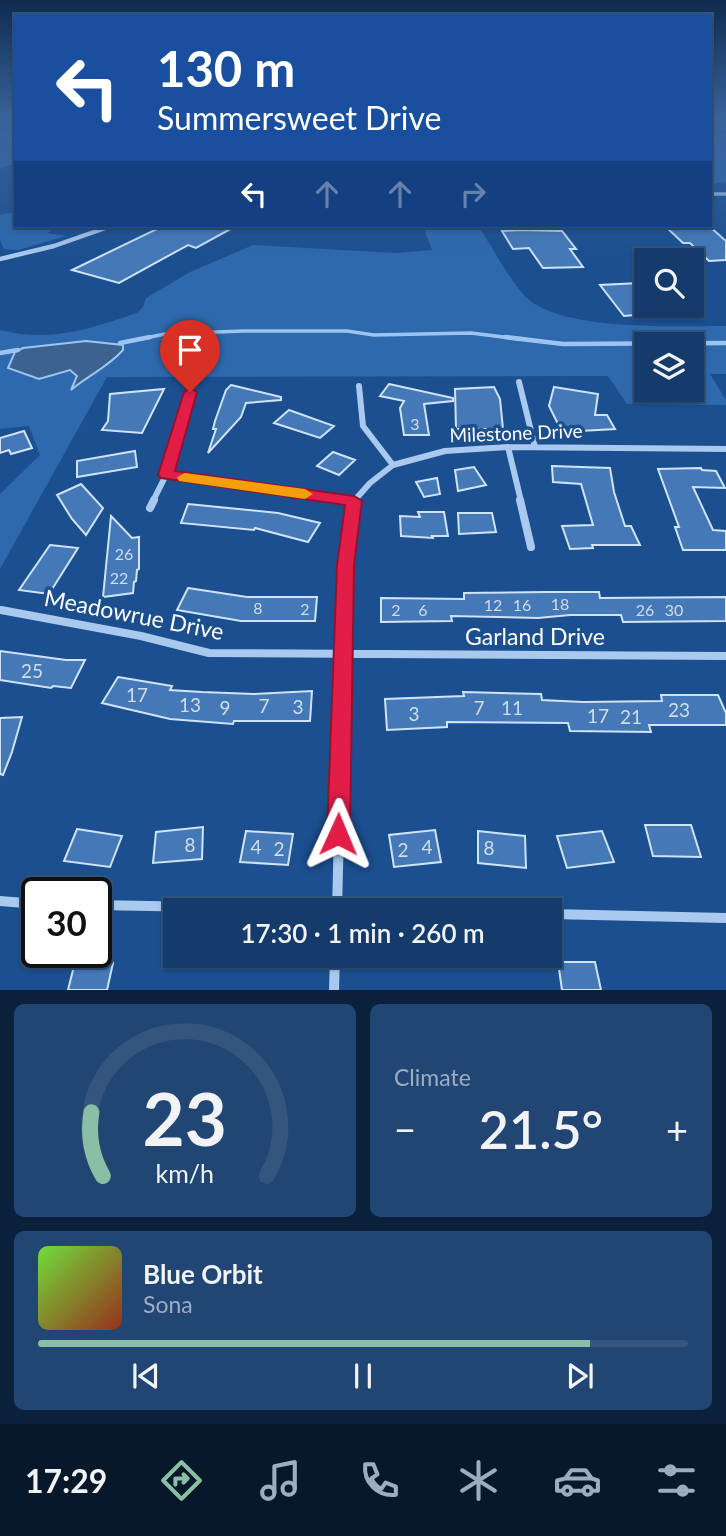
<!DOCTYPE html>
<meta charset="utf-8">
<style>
:root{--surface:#143b6b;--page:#214673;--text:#f1f3f6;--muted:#9dadc1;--line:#33557e;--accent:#8abfa5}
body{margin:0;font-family:Lato,sans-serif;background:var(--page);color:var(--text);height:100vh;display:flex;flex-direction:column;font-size:26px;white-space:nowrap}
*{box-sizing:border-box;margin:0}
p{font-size:23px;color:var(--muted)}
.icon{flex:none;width:38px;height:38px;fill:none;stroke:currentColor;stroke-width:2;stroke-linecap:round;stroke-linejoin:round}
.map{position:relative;height:990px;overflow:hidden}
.panel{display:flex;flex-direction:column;gap:14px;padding:14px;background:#0b203b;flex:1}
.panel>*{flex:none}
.top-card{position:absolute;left:14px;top:14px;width:698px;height:214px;border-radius:0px;box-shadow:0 2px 5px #0004,0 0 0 2px var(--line);background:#1a4fa0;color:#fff;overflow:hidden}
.controls{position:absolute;left:634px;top:248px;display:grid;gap:14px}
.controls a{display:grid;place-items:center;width:70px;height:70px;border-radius:0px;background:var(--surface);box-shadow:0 2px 5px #0004,0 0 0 2px var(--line);font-size:35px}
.speed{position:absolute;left:21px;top:877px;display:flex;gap:14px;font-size:35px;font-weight:700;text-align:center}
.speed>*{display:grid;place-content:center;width:91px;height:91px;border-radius:50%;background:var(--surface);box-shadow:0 2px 5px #0004,0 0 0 2px var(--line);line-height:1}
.speed .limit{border:4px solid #111;border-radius:10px;background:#fff;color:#111}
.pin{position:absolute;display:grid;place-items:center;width:60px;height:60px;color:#fff;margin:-72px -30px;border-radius:50% 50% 50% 0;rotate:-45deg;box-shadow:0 0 7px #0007}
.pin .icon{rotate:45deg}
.me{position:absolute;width:77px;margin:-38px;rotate:1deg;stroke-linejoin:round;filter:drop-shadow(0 0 5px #0008)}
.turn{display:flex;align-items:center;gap:24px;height:147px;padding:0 28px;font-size:32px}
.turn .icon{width:91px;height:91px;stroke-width:2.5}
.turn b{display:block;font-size:49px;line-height:60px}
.lanes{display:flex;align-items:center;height:66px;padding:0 28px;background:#0003;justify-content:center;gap:35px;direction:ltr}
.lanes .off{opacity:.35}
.big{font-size:52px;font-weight:600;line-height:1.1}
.panel .card{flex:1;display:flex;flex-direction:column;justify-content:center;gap:10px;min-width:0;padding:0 24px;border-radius:10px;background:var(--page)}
.panel .dial{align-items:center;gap:0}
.dial svg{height:182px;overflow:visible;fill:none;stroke:var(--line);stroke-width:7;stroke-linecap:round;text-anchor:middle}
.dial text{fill:var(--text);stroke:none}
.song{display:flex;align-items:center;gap:21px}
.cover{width:84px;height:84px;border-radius:10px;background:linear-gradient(135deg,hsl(100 70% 55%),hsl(10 70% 35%))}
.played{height:7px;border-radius:4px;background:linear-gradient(90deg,var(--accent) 85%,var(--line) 85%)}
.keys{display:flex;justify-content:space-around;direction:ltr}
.heat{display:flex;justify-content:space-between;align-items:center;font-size:38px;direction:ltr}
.panel .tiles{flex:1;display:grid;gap:14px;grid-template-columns:1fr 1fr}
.card:last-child{grid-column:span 2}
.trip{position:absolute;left:163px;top:898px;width:399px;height:70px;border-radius:0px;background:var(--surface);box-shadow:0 2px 5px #0004,0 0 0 2px var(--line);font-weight:600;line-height:70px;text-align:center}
.dock{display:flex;height:112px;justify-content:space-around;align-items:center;background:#08182b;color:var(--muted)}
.dock .icon{width:49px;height:49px}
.dock .on{color:var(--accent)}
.dock b{font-size:32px;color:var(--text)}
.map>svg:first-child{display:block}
.green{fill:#2e69ad;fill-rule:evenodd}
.water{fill:#3c6290;stroke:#9cc4f0;stroke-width:2}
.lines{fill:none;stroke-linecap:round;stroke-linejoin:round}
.stream-far1{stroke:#9cc4f0;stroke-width:3.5}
.stream{stroke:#9cc4f0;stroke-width:4.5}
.building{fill:#4478b7;stroke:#cfe3fa;stroke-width:2}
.minor-far4{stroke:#a9c9ee;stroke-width:3.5}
.minor-far3{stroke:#a9c9ee;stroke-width:4.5}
.minor-far2{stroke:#a9c9ee;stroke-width:6}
.minor-far1{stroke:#a9c9ee;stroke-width:8}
.minor{stroke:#a9c9ee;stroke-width:10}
.route{fill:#e11d48;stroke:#92132f;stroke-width:2}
.slow{fill:#f59e0b}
.labels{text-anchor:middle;stroke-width:7;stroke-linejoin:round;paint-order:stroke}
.number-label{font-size:16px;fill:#d0dded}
.street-label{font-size:19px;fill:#fff;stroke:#1b4f8f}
.near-number-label{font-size:19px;fill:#d0dded}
.near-street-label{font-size:23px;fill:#fff;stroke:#1b4f8f}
</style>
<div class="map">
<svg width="726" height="990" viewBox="0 0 726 990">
<rect width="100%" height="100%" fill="#1b4f8f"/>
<!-- green -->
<path class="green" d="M0,130h16v33l-16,6z
M711,134h15v48l-15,2z
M16,212v14h44l-13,7 19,3 -48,14 -14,-1 -4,-9v-25z
M423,226h55c15,22 28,48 45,68 32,38 154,32 203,32v48h-16l16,26v5l-99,-1 -19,-28 -501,1 -107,192v-75l40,-39 -11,-29 -29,3v-99c50,13 89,-1 137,-17l6,-6 3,-9 44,-26 63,-27 143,8 36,-3zM646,345h45v45h-45zM23,348l85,18 -18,8 -18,15 5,-13 -4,-4h-14z"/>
<!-- water -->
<path class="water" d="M86,341l37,4v5c-15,17 -34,25 -52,40l6,-14 -7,-6 -31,9 -31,-11 7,-16 8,-4z"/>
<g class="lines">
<!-- stream-far1 -->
<path class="stream-far1" d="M141,339l24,-5 78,-3h104l27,4 97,-2 48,6"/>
<!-- stream -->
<path class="stream" d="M505,337l58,7 163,-1
M120,343l30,-6
M0,353l18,-3"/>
</g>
<!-- building -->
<path class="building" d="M163,226h73l-40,22 -8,-3 -69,38 -47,-13z
M665,226h44l17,15v19l-17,1 -19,-18h-7z
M520,230l42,1 14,18h-6l13,18 -40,1 -14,-20 -16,1 -11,-18z
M640,283h6v31l-22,2 -24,-31z
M389,384l64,14v3l-29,3 5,31h-25l-4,-27 4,-7 -24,-5z
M231,385l50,12v3l-35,3 -5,14 -33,36 8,-24h-3l2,-8 11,-31z
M494,387l6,12 3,30h-47l-1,-40z
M554,387l44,7 -3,21h12l8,14 -53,3 -13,-26z
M164,389l-22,44 -40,-3 6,-9 2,-27z
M289,410l45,16 -14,12 -46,-15z
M24,431l8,17 -21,6 -2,-4 -9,3v-15z
M135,451l2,16 -60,10v-16z
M333,452l22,8 -16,15 -22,-9z
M552,466l58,2 4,24 11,34h6l9,19h-48l1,3 -23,1 -8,-23 31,-1 -12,-41 -28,-2z
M474,467l12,18 -28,6 -3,-21z
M701,468l1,2 14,1 9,17 -32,-1 20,43 13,1v19h-43l-8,-23h4l-21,-58z
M437,478l3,16 -16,3 -8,-15z
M81,484l22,24 -17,27 -14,-16 -15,-24z
M188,504l90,9 42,10 -12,19 -53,-14 -1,2 -73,-7z
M418,512h26l4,24h-16l1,2 -32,-2 -1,-20 20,1z
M458,513h34l4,19 -37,2z
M111,516l21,22 7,-1v32l-2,1 -1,11 -2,1 -1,11 -30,4z
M50,545l28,3 -29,46 -30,-4z
M188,588l59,9h70l-2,24h-74l-64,-11z
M547,592h52l1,6 126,-1v24l-103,1 -2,-7h-51l-32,3 -87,-2 1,5 -71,1v-24l83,1v-6z
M0,651l66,9h19l-14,28 -18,-2 -2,2 -51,-8z
M118,677l54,9 -2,4 32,2 52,2 58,-3 -2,30h-76l-1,3 -63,-5 -68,-16z
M463,692l78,2 1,6 41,2 79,-1 -1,-6h57l8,18v12h-77l2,7 -81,-1 -2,-8 -121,-1v5l-60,3 -2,-31 79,-3z
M22,717l-10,35 -9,23 -3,-1v-56z
M645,825h46l10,32 -48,-1z
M203,827l-1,32 -49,4 3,-31z
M77,829l45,7 -12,31 -46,-6z
M435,830l6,32 -47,5 -5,-32z
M246,831l47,3 -5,31 -48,-3z
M478,831l47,5 1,32 -48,-5z
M602,831l12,31 -47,6 -10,-32z
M75,962l38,1 -6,27h-39z
M558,962h37l6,28h-39z"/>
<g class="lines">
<!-- minor-far4 -->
<path class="minor-far4" d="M710,194h16"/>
<!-- minor-far3 -->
<path class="minor-far3" d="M0,259l54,-13 57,-20"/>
<!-- minor-far2 -->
<path class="minor-far2" d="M519,382l16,65
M359,386l4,40 30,39
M508,447l13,54
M166,475l188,26
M153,501l13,-26 24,-83
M354,501l16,-18 23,-18 52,-14 63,-4 218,2"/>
<!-- minor-far1 -->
<path class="minor-far1" d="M345,500l9,1
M520,500l11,47
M150,508l4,-8
M1,610l140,26 68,17 517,3
M342,714l3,-149 10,-65"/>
<!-- minor -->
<path class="minor" d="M0,901l37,3
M96,905l264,5
M337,910l5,-198
M550,914l176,4
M334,990l1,-34"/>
</g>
<!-- sky -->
<linearGradient id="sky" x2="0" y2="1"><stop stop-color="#0f2b4f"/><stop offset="0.46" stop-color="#39639b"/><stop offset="1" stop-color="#39639b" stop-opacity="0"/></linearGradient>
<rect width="726" height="256" fill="url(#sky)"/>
<!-- route -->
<path class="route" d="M190,388l7,4 -22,79 179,25 8,5 -8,64 -4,269 -3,8 -9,3 -8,-3 -3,-8 10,-269 8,-60 -184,-27 -3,-3 26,-83z"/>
<!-- slow -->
<path class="slow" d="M185,473l120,16 8,5 -8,5 -126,-18 -2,-4z"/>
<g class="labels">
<!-- number labels -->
<g class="number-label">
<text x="415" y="430">3</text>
<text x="124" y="560">26</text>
<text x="119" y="584">22</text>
<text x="560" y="610">18</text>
<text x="493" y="611">12</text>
<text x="522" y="611">16</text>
<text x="258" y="614">8</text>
<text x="305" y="615">2</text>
<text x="396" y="616">2</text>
<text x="423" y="616">6</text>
<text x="645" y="616">26</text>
<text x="674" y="616">30</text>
</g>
<!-- street labels -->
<g class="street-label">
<text transform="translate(516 433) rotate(-2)" y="7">Milestone Drive</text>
</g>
<!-- near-number labels -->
<g class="near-number-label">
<text x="32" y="678">25</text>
<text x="137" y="702">17</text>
<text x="190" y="712">13</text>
<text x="264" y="713">7</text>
<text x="298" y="714">3</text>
<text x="225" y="715">9</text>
<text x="479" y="715">7</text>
<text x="512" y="715">11</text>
<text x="679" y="717">23</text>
<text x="414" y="721">3</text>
<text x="598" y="723">17</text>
<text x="631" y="724">21</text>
<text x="190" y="852">8</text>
<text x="256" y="854">4</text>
<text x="427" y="854">4</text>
<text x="489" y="855">8</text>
<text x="279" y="856">2</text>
<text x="403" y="857">2</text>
</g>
<!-- near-street labels -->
<g class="near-street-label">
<text transform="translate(134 615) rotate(11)" y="8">Meadowrue Drive</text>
<text x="535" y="645">Garland Drive</text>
</g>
</g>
</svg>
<div class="controls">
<a><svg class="icon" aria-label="search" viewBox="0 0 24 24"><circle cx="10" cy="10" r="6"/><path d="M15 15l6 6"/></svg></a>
<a><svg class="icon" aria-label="layers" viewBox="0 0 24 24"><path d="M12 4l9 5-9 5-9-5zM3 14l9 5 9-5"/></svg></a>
</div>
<div class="speed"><div class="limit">30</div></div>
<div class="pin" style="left:190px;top:392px;background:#d93025"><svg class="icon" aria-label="arrive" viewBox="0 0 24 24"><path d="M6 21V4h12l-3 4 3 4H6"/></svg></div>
<svg class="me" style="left:338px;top:834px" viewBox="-20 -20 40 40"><path d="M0-17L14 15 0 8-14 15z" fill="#e11d48" stroke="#fff" stroke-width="4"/></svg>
<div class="trip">17:30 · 1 min · 260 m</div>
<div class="top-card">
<div class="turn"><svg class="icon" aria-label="left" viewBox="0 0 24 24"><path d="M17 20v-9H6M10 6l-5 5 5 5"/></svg><div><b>130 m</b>Summersweet Drive</div></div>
<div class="lanes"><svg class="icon" aria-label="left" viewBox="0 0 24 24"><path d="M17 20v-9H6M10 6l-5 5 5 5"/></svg><svg class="icon off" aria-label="ahead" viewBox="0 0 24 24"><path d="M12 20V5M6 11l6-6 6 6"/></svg><svg class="icon off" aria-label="ahead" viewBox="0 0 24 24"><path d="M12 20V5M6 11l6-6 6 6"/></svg><svg class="icon off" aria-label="right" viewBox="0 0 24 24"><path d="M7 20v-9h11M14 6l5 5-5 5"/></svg></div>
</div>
</div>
<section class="panel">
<div class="tiles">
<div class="card dial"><svg viewBox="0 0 100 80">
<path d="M14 69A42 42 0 1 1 86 69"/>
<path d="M14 69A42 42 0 0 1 9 41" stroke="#8abfa5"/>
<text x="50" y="56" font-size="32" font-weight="700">23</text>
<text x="50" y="72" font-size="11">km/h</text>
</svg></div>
<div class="card"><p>Climate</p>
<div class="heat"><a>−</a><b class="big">21.5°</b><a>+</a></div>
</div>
<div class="card">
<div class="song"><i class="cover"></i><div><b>Blue Orbit</b><p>Sona</p></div></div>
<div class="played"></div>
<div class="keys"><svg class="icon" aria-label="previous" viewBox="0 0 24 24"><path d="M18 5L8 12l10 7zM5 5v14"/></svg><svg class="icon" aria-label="pause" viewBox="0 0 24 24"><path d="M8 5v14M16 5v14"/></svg><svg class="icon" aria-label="next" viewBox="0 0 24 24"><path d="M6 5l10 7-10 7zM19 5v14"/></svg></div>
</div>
</div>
</section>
<nav class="dock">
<b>17:29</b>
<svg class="icon on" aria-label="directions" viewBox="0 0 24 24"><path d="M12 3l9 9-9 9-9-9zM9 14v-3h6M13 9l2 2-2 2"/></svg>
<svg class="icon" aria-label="music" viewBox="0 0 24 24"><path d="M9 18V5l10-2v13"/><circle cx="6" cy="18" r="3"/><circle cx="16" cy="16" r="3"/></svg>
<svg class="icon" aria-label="phone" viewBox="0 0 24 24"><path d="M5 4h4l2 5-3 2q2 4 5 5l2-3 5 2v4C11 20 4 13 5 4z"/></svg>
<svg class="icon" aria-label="climate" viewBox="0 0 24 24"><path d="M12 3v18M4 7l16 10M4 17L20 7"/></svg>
<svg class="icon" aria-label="car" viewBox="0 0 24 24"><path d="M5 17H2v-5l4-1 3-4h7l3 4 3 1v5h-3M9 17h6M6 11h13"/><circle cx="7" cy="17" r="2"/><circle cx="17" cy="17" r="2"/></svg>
<svg class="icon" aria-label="filters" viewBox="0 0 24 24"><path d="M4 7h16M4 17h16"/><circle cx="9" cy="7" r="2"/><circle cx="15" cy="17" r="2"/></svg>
</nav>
